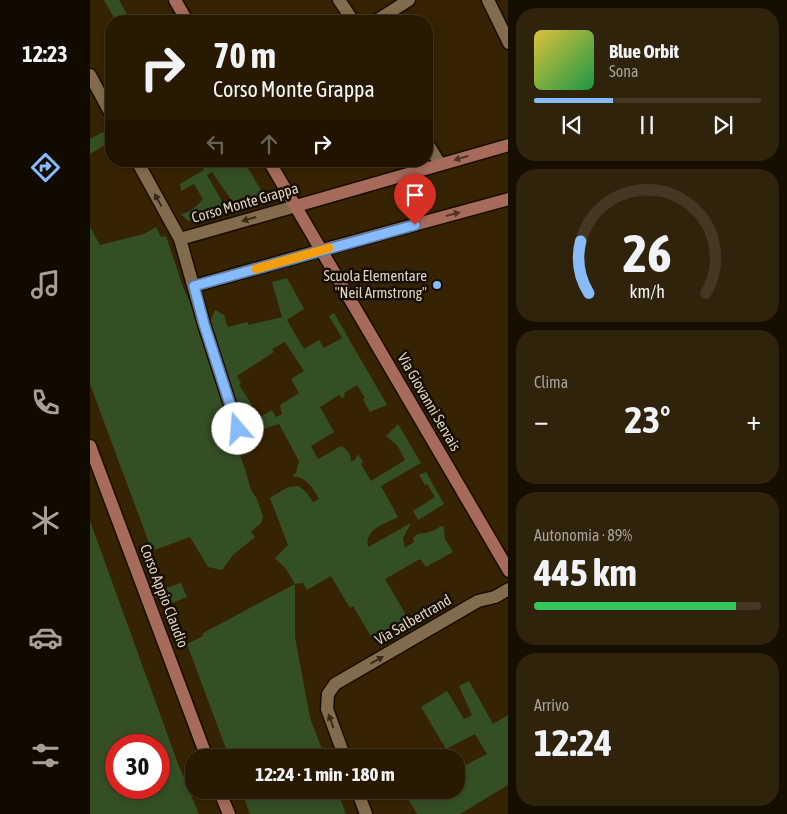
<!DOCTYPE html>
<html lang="it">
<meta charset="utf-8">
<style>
:root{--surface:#281a02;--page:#30230c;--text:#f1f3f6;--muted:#a5a199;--line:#443824;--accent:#88bbfc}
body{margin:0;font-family:"Asap Condensed",sans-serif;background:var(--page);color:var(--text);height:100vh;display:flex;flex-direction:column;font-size:19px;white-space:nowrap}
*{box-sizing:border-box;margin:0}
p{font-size:16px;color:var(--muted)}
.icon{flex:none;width:28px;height:28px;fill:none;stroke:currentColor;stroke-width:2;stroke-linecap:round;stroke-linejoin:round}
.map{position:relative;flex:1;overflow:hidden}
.sheet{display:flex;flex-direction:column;gap:8px;padding:8px;background:#160e01;width:279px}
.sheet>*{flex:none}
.banner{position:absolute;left:15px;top:15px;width:328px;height:152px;border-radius:20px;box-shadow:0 2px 8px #0003,0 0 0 1px var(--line);background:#281a02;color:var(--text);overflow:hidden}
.speed{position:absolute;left:15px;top:734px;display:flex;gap:10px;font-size:25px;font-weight:700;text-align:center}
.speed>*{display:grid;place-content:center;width:65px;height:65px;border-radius:50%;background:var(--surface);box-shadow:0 2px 8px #0003,0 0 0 1px var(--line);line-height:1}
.speed .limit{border:8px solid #d22;background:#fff;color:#111}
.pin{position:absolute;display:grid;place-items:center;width:42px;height:42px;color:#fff;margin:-51px -21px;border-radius:50% 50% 50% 0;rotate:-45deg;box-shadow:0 0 5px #0007}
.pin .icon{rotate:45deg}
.me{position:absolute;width:55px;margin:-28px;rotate:342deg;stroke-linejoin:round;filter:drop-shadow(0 0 4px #0008)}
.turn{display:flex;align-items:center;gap:18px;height:105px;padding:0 25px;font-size:22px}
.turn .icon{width:65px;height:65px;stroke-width:2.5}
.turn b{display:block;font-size:35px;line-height:42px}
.lanes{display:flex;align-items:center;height:48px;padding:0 25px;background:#0003;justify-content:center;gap:25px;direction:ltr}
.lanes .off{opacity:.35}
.big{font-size:38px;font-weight:700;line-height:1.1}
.sheet .card{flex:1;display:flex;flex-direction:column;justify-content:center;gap:8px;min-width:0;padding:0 18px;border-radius:20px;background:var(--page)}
.sheet .dial{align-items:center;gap:0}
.dial svg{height:130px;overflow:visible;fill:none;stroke:var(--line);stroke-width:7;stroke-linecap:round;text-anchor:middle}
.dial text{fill:var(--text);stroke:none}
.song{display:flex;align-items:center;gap:15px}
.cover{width:60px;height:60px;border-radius:8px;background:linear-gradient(135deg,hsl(50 70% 55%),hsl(140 70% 35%))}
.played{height:5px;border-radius:2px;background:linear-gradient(90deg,var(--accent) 35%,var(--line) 35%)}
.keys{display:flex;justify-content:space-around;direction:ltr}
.heat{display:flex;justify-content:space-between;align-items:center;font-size:28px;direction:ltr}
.charge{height:8px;border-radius:4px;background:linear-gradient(90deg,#34c759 89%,var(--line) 0)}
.trip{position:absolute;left:95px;top:749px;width:280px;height:50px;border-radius:20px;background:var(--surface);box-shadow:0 2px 8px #0003,0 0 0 1px var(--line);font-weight:700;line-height:50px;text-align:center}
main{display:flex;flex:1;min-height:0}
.tab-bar{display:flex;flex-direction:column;width:90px;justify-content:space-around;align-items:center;background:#100a01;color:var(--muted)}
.tab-bar .icon{width:35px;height:35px}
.tab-bar .selected{color:var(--accent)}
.tab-bar b{font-size:22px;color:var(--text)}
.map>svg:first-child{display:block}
.green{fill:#354f25;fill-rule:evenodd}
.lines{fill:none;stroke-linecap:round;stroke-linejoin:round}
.street-casing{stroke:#1a0c00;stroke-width:15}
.secondary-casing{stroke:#1a0c00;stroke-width:15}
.street{stroke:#836c4d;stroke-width:12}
.secondary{stroke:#a76b5b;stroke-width:12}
.oneway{fill:#513326}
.oneway2{fill:#372a19}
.route-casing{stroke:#587aa4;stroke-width:12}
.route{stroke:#88bbfc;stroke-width:9}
.slow{stroke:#f59e0b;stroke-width:9}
.poi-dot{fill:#88bbfc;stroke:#170e03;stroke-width:2}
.labels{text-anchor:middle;stroke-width:5;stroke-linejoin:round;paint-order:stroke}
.street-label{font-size:15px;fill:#dfd3c2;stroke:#170e03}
.poi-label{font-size:15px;fill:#dfd3c2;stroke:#170e03;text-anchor:end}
</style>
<main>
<nav class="tab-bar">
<b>12:23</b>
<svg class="icon selected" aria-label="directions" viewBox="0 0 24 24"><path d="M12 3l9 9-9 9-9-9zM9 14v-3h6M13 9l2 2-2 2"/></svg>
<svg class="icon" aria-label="music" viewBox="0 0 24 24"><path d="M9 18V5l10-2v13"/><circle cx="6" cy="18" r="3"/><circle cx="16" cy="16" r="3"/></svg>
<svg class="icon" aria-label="phone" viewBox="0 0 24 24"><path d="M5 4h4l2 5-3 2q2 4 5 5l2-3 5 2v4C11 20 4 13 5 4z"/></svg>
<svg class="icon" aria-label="climate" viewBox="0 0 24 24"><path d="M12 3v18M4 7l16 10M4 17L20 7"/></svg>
<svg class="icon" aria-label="car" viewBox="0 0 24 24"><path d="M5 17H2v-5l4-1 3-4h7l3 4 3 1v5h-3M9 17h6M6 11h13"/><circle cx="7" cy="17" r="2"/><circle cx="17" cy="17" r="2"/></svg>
<svg class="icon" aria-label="filters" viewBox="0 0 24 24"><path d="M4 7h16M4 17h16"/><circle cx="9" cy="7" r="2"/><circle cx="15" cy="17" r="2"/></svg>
</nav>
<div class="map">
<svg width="419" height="814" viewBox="0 0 419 814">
<rect width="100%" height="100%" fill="#362303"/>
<!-- green -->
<path class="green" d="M14,0h15l12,21h-15z
M13,132l6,11 -19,11v-15z
M109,161h45l22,38 -30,8 -24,-35 -5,3 20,35 -39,11 -7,-7c10,-2 16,-8 22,-15l-9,-15 -13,7 -1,-7 24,-14z
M0,227l10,18 44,-11 12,-7 5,10 5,-1 17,51 8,17 7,24 33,103 14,38 6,21 6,9 6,18 -2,6 -10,9 4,5 -22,18 -11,15 -14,-3 -18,-30 -38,14 -62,-167z
M197,278l17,31 -17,11 17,29 15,-9 5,8 18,-10 -13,-22 5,-3 53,92 -17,7 -7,-13 2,-1 -8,-13 -13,8 1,3 -3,2 -3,-3 -19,12 14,25 -23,14 7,13 23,-13c7,4 10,8 10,16l4,-2 3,-6 5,8 -2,2 10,17 34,-21 -8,-15 -11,-9 12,-12 23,39 -40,23 17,31c-13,7 -34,12 -30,30l43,-24 -8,15 2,10 9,-6 -1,-4c6,-7 9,-3 16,-6 4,-1 9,-4 12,-6l3,1 1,12 8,13 -27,15 -6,-8 -35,20 24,41 -36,20 -20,-34 -3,2 -19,-32 -24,14 -4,-7 -8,1v53l15,81 15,39h-96l-42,-113 16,-8v-3l92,-49 -9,-15 -11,-11 13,-13 -18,-47 18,-11 11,-1 8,7 6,9 6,-3c-7,-13 -12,-21 -27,-23l4,-3 3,-12 -20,-37 -31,10 -3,-8 27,-16 4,7 6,-3 -2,-9 19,-12 -8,-14 13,-8 -19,-29 -13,7 2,3 -37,24 4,7 -2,2 13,20 -12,7 -30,-90 5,-12 9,5 4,12 19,-5 2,3 33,-8 -10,-35z
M336,472l18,32 -26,16 -5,-9 22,-14 -8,-13 -2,1 -6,-10z
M0,521l87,240 22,53h-109zM26,745h43v43h-43z
M91,583l6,14 -15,6 -6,-15z
M379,681l24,43 15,-9v70l-48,29h-43l-14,-24h53v-20l31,-16 -12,-20 -29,15 -25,-42 26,-16 17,28 8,-4 -13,-29z
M151,790h96l9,24h-96z"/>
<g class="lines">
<!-- street casing -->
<g class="street-casing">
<path id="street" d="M249,0l14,21
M398,0l21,43
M286,21l33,-21
M0,75l21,39
M336,141l14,23
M47,161l43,78 24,85 34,105
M90,239l116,-33
M104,286l128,-36
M255,758l-18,-49 1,-15 7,-10 143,-83 17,-4 14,-8
M267,790l9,24"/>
</g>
<!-- secondary casing -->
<g class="secondary-casing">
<path id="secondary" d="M85,0l12,21
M179,161l240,410
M206,206l213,-61
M232,250l187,-51
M0,446l117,312
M129,790l10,24"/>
</g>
<!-- street -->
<use href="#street" class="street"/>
<!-- secondary -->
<use href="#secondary" class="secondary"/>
</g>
<!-- one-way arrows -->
<defs><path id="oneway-solid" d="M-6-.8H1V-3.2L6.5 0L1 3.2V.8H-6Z" transform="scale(1.25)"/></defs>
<g class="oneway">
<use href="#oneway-solid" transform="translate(371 158) rotate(164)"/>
<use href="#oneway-solid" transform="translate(363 214) rotate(-15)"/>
</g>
<g class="oneway2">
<use href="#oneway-solid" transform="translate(68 200) rotate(-119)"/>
<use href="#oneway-solid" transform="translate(159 219) rotate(164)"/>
<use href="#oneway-solid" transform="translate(287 660) rotate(-30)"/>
<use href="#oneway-solid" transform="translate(241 721) rotate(-110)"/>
</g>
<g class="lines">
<!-- route casing -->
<g class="route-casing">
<path id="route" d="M148,429l-34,-105 -10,-38 221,-61"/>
</g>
<!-- route -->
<use href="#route" class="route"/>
<!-- slow -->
<path class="slow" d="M166,269l73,-21"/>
</g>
<!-- markers -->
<circle class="poi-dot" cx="347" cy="285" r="5"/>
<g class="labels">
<!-- street labels -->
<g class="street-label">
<text transform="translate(155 203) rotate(-16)" y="5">Corso Monte Grappa</text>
<text transform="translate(339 402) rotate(60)" y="5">Via Giovanni Servais</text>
<text transform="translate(74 596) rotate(69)" y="5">Corso Appio Claudio</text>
<text transform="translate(323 620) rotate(-30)" y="5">Via Salbertrand</text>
</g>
<!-- poi labels -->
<g class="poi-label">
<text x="337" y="281">Scuola Elementare<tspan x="337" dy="17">"Neil Armstrong"</tspan></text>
</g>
</g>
</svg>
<div class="speed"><div class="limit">30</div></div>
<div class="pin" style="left:325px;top:225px;background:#d93025"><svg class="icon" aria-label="arrive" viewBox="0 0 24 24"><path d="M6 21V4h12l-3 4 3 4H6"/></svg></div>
<svg class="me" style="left:148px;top:429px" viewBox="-20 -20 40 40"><circle r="19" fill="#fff"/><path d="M0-13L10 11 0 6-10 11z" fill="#88bbfc"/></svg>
<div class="trip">12:24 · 1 min · 180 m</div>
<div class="banner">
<div class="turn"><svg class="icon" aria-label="right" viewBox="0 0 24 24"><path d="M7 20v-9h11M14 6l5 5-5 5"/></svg><div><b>70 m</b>Corso Monte Grappa</div></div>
<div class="lanes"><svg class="icon off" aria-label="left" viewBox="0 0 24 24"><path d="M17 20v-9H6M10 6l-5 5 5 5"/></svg><svg class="icon off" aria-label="ahead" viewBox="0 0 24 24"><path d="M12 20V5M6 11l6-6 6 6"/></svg><svg class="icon" aria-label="right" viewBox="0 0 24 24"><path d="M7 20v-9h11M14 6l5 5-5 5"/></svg></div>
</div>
</div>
<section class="sheet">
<div class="card">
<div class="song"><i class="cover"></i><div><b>Blue Orbit</b><p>Sona</p></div></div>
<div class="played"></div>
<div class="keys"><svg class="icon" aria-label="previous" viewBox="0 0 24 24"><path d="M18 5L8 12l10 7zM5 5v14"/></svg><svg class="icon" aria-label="pause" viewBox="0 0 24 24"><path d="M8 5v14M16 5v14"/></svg><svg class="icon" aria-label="next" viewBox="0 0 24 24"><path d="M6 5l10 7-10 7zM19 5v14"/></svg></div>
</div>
<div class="card dial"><svg viewBox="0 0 100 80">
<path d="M14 69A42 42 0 1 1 86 69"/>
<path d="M14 69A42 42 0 0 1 9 37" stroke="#88bbfc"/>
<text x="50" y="56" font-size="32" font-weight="700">26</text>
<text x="50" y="72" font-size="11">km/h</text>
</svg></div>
<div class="card"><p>Clima</p>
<div class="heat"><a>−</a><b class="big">23°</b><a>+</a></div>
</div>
<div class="card"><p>Autonomia · 89%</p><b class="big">445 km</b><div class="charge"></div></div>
<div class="card"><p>Arrivo</p><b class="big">12:24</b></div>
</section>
</main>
